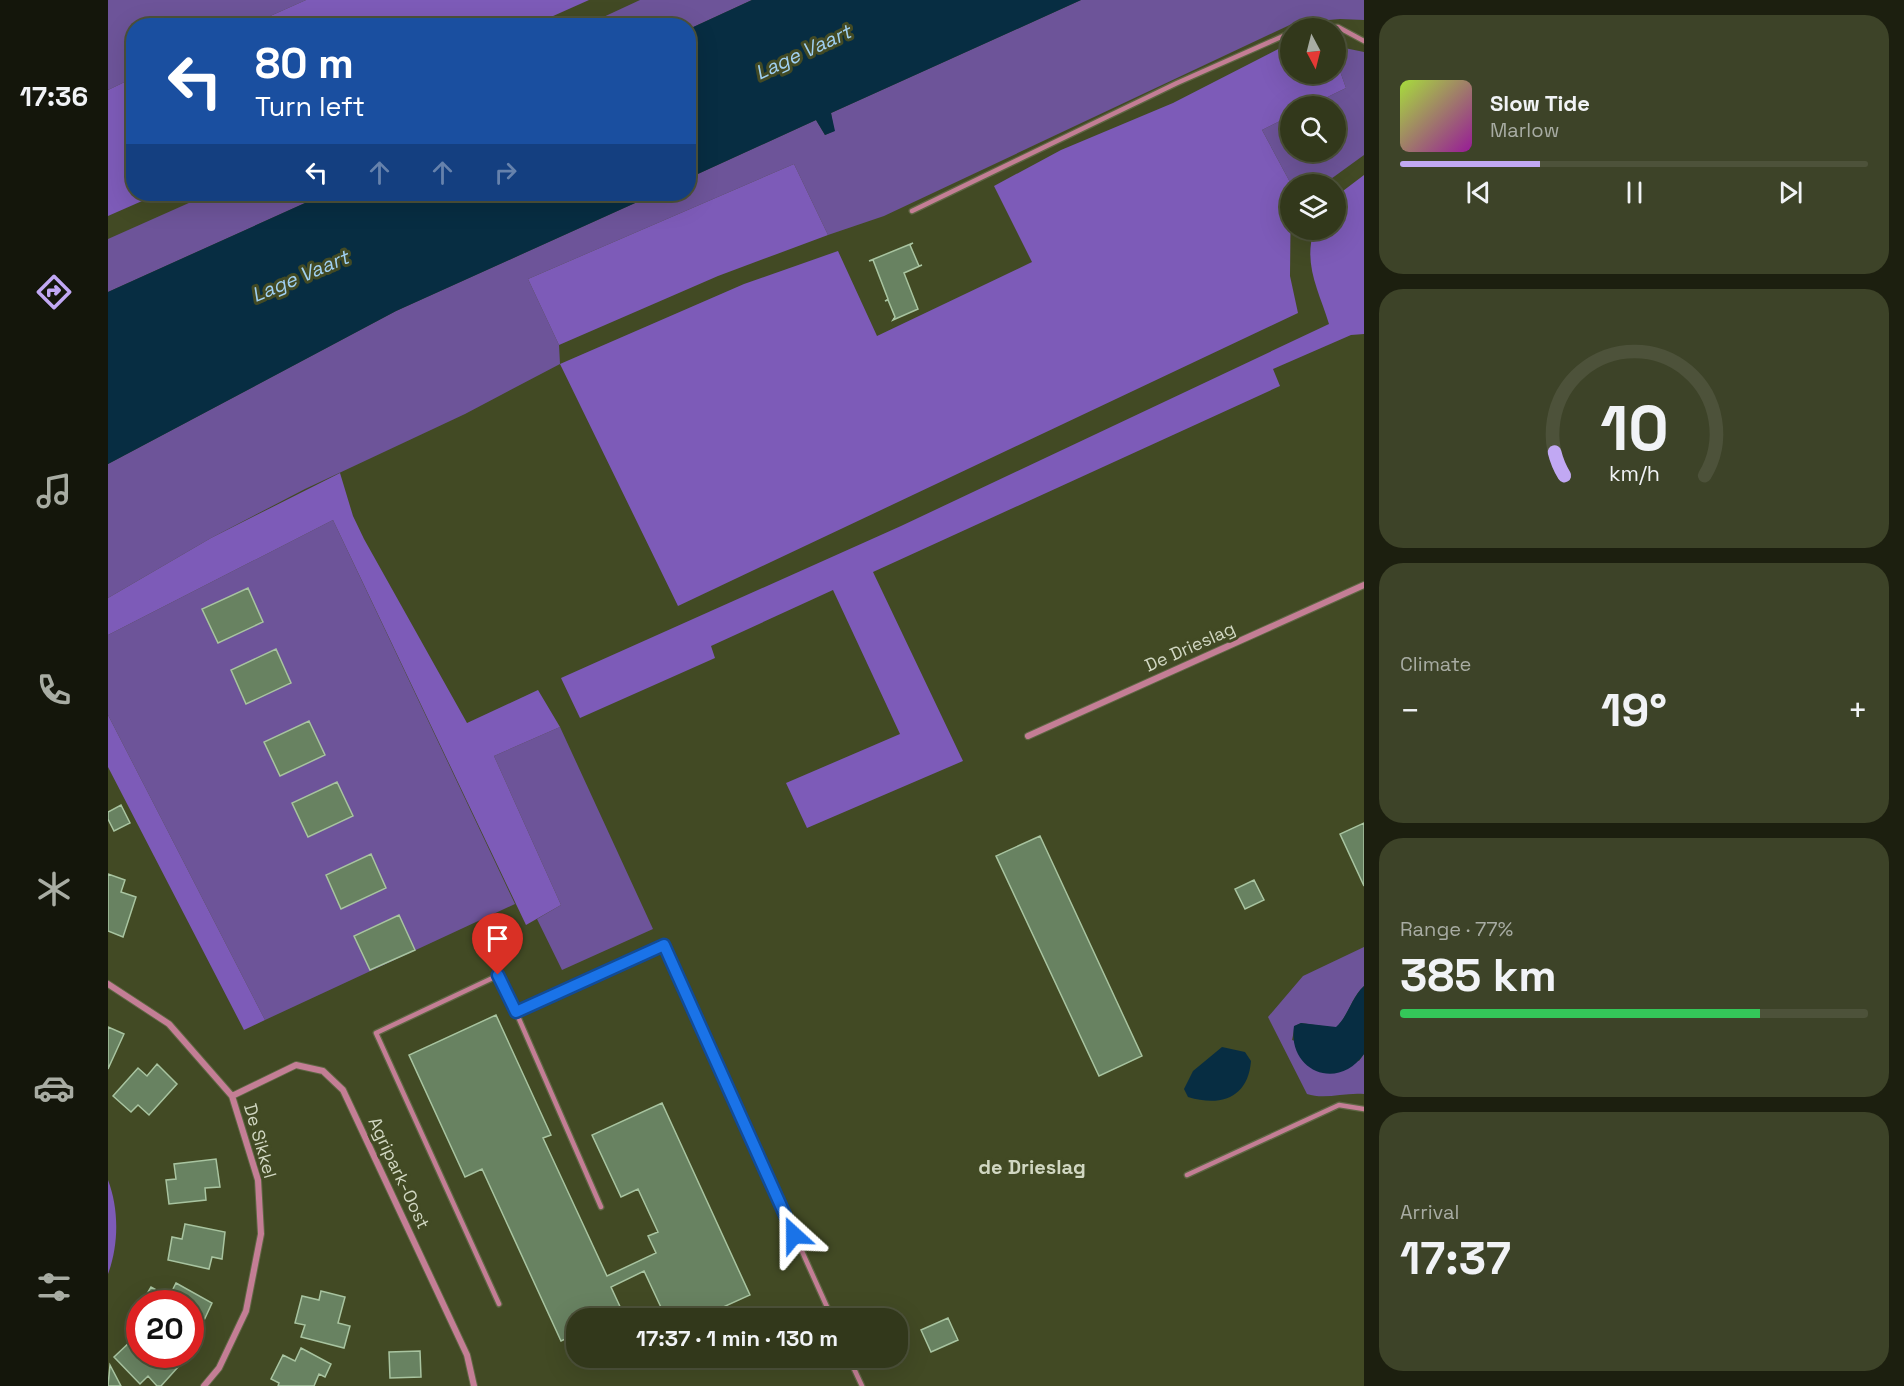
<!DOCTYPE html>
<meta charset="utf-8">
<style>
:root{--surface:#32381b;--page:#3d4328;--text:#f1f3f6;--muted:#a8aca3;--line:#4d523a;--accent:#c1a8f3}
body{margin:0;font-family:"Space Grotesk",sans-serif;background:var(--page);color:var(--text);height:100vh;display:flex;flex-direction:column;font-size:22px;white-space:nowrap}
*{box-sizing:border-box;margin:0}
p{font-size:20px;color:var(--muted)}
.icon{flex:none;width:33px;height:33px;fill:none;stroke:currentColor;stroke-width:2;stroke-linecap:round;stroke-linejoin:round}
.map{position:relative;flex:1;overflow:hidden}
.side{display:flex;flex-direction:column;gap:15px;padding:15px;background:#1c1f0f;width:540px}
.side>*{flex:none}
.top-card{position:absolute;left:18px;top:18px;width:570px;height:183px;border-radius:24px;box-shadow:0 6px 24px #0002,0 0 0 2px var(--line);background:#1a4fa0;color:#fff;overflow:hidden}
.needle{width:39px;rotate:173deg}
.controls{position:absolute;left:1172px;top:18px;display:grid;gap:12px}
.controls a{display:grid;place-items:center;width:66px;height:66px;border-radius:50%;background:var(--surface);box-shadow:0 6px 24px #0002,0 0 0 2px var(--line);font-size:30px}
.speed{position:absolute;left:18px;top:1290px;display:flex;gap:12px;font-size:30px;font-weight:700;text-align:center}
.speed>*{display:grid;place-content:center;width:78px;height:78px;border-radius:50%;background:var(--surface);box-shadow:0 6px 24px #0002,0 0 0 2px var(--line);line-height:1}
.speed .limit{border:9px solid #d22;background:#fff;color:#111}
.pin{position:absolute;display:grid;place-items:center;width:51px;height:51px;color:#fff;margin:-62px -26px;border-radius:50% 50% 50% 0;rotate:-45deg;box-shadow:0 0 6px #0007}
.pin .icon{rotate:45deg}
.me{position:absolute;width:66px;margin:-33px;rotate:336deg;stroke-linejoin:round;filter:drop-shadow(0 0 4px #0008)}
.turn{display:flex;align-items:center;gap:21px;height:126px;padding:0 30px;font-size:27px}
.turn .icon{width:78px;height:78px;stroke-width:2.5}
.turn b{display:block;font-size:42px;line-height:51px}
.lanes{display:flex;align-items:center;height:57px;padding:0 30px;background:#0003;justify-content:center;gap:30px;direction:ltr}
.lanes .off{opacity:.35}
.big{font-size:45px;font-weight:700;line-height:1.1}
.side .widget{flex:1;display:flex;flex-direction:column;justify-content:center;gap:9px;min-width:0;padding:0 21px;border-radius:24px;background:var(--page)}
.side .dial{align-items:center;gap:0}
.dial svg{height:156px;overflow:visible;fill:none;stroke:var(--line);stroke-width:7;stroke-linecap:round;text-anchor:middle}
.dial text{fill:var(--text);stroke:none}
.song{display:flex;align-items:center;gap:18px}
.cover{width:72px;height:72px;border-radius:9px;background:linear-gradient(135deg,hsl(80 70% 55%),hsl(300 70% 35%))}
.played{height:6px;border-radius:3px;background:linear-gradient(90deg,var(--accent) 30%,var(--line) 30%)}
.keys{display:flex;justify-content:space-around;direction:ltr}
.heat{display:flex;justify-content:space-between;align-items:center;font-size:33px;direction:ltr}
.charge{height:9px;border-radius:4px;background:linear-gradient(90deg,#34c759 77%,var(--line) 0)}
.trip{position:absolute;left:458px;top:1308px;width:342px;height:60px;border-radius:24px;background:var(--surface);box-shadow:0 6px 24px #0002,0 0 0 2px var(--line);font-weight:700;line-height:60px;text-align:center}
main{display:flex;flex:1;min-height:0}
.tabs{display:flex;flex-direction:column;width:108px;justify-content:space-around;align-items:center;background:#14160b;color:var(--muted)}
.tabs .icon{width:42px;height:42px}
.tabs .selected{color:var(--accent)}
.tabs b{font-size:27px;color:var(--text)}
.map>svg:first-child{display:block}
.green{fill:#6d5499}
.forest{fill:#7d5bb8}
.water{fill:#072d42}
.building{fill:#688261;stroke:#a8c4a0;stroke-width:1.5}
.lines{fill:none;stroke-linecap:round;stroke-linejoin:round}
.lane-casing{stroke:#5f6644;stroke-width:7}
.street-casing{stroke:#5f6644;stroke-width:8}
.lane{stroke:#c47e95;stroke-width:4.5}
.street{stroke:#c47e95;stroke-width:6}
.route-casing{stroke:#114b97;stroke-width:15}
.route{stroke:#1a73e8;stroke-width:10}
.labels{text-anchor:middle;stroke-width:6;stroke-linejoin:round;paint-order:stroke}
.street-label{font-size:18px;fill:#d1d7c2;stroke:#424a24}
.water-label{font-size:20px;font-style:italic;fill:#a0d0f1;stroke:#424a24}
.neighbourhood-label{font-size:20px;font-weight:bold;fill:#d1d7c2;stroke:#424a24}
</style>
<main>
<nav class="tabs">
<b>17:36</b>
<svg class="icon selected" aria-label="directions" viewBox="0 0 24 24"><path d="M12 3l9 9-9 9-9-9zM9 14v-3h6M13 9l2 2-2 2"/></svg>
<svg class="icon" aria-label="music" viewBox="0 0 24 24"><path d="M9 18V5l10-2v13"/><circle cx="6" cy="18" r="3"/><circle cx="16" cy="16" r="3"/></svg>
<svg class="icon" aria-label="phone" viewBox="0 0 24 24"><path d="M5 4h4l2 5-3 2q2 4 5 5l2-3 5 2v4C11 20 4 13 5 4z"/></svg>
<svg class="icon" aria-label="climate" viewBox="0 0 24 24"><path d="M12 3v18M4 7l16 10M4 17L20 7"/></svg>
<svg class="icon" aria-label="car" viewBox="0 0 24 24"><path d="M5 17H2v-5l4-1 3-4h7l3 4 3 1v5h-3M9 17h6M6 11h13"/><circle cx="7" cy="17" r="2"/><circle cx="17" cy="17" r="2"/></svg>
<svg class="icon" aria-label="filters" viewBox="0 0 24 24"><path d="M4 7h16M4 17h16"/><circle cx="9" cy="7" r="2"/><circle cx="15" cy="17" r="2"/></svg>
</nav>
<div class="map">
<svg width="1256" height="1386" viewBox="0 0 1256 1386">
<rect width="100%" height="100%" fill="#424a24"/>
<!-- green -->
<path class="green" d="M0,0h198l-56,25 -116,1 -1,52 -25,12z
M532,0h112l-63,29 -1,-3h-104z
M973,0h283v20l-24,-1 -46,4 -410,193 -56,19 -34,-71 -266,115 31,66 1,19 -95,50 -160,75 -94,49 -103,60v-134l288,-153 259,-117h33l1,-16 127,-58 9,15 9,-4 -3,-18z
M1227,46l29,6v103l-40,29h-33l-29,-54 28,-14v36h45v-46h-26l37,-18 -11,-31z
M101,194h116l-217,98v-53z
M225,520l182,384 -250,116 -157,-305v-80z
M452,727l93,202 -91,41 -25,-51 24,-14 -67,-149z
M1256,947v39c-13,12 -15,29 -28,42l-35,-5 -6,3 -3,14 67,21 5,-7v40c-19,-2 -39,6 -57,0l-39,-77 35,-41z"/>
<!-- forest -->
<path class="forest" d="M198,0h283l-56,25h-283z
M1180,44l2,30h45v-17l11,31 -37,18h-19v10l-28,14 29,54 -1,92 8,37 -620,293 -118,-242 184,-80 94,-33 39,85 155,-74 -38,-76 67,-36 112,-47z
M25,78l1,116h24l-50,22v-126z
M686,164l34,71 -110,41 -159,69 -31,-66z
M1256,175v159l-13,1 -78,34 7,17 -407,186 90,189 -156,67 -21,-45 114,-49 -67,-144 -122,56 4,12 -135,60 -19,-40 340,-152 428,-202c-10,-33 -26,-59 -15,-94h21v-33z
M232,473l13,43 11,23 103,184 71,-33 22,37 -66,29 67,149 -35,20 -193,-405 -225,115v-37l103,-60z
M0,715l157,305 -21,10 -136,-263z
M0,1180c11,29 11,64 0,94z"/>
<!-- water -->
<path class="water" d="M644,0h329l-250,113 4,18 -10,4 -9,-15 -127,58v-149z
M217,194h330l-259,117 -288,153v-172z
M1256,986v68c-26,38 -77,17 -70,-28l7,-3 35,4c13,-12 15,-29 28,-41z
M1114,1047l23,5 6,9c-3,37 -30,46 -63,36l-4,-8 9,-18z"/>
<!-- building -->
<path class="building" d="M805,243l-3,2 9,21 3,-1 -18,8 14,36 -25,11 2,-3 -7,-17 -3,1 3,-2 -15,-39 -4,1z
M140,588l15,34 -45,21 -16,-34z
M168,649l15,34 -45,21 -15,-34z
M201,721l16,34 -45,21 -16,-34z
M229,782l16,34 -45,21 -16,-34z
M13,805l9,18 -16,8 -6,-12v-7z
M1256,823v63l-24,-52z
M932,836l102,220 -43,20 -103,-220z
M263,854l15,34 -45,21 -15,-34z
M0,874l17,6 -4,12 15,5 -13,40 -15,-6z
M1146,880l10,20 -19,9 -10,-20z
M291,915l16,35 -45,20 -16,-34z
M388,1015l55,120 -8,3 64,138 49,-23 -8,-17 10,-4 -20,-43 -17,8 -29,-62 70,-32 88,192 -51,23h-33l-22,-47 -33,16 12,26 -13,5h-34v16l-15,7 -79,-172 -17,8 -56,-122z
M0,1027l16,7 -16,35z
M49,1064l20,20 -28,31 -11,-10 -7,7 -18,-16 25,-28 9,8z
M108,1159l4,28 -15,1 1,12 -37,4 -3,-24 10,-1 -2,-15z
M77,1224l40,8 -3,27 -10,-2 -3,12 -41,-9 4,-23 10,2z
M68,1283l36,20 -12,26 -10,-6v-19h-49l10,-17 18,10z
M213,1291l24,6 -7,26 12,3 -6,22 -43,-11 4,-12 -10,-2 7,-27 17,4z
M840,1318l10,22 -27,12 -10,-22z
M23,1341l9,6v7h26l12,13 -17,19h-4l-9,-10 -8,8 -26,-27z
M193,1348l30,16 -6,13 -6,-3 -5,12h-36l1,-3 -8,-4 12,-24 12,6z
M312,1351l1,26 -31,1 -1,-26z
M618,1358h38l-18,8 -3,-5 -13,5z
M2,1365l11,21h-13z"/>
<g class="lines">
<!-- lane casing -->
<g class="lane-casing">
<path id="lane" d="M1202,28l28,-1 26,14
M804,211l265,-128 113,-50
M1079,1175l152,-70 25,4
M493,1207l-85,-195 148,-67 168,373
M391,1304l-123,-271 123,-58 17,37
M741,1358l13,28"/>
</g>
<!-- street casing -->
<g class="street-casing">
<path id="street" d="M920,736l336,-151
M0,984l61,40 63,72 26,84 3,54 -15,77 -27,57 -15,18
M124,1096l64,-31 27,6 20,19 124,265 7,31"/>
</g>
<!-- lane -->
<use href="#lane" class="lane"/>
<!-- street -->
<use href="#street" class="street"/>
</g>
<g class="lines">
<!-- route casing -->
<g class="route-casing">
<path id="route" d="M390,975l18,37 148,-67 130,290"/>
</g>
<!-- route -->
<use href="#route" class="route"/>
</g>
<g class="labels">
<!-- street labels -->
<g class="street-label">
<text transform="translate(1082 647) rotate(-24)" y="6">De Drieslag</text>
<text transform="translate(152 1141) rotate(74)" y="6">De Sikkel</text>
<text transform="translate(291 1173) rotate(65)" y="6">Agripark-Oost</text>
</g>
<!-- water labels -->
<g class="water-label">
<text transform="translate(695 52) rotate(-25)" y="7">Lage Vaart</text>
<text transform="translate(192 276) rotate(-23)" y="7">Lage Vaart</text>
</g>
<!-- neighbourhood labels -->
<g class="neighbourhood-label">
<text x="924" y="1174">de Drieslag</text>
</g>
</g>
</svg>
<div class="controls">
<a><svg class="needle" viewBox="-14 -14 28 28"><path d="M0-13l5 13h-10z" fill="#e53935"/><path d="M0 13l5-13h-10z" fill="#a8aca3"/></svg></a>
<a><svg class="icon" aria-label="search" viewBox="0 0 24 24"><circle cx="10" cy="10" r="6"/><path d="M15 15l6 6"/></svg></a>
<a><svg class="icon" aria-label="layers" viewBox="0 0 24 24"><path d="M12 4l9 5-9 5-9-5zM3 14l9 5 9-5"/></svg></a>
</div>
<div class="speed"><div class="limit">20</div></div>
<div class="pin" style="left:390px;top:975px;background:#d93025"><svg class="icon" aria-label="arrive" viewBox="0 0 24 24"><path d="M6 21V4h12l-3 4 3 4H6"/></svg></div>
<svg class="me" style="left:686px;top:1235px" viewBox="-20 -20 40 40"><path d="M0-17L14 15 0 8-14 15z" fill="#1a73e8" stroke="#fff" stroke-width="4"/></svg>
<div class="trip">17:37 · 1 min · 130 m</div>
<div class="top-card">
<div class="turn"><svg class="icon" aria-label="left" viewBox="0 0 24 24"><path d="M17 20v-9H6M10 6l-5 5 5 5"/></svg><div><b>80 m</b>Turn left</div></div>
<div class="lanes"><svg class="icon" aria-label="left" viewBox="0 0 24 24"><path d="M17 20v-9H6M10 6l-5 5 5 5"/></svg><svg class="icon off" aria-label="ahead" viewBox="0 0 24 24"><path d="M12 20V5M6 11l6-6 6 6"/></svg><svg class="icon off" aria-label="ahead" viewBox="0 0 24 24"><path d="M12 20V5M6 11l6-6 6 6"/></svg><svg class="icon off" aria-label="right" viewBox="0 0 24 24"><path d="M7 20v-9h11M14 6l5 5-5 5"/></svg></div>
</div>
</div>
<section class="side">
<div class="widget">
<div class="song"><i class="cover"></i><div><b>Slow Tide</b><p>Marlow</p></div></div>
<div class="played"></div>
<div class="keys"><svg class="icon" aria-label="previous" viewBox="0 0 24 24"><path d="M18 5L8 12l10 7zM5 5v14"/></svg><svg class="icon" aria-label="pause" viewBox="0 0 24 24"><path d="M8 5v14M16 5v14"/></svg><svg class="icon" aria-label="next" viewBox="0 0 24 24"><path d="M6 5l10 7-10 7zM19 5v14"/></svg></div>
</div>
<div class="widget dial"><svg viewBox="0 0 100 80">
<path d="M14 69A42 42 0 1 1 86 69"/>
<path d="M14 69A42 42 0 0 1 9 57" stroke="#c1a8f3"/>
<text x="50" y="56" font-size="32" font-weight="700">10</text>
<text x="50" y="72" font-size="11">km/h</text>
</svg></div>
<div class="widget"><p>Climate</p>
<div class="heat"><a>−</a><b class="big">19°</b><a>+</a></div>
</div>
<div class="widget"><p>Range · 77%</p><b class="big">385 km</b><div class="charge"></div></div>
<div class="widget"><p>Arrival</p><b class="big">17:37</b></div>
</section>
</main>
